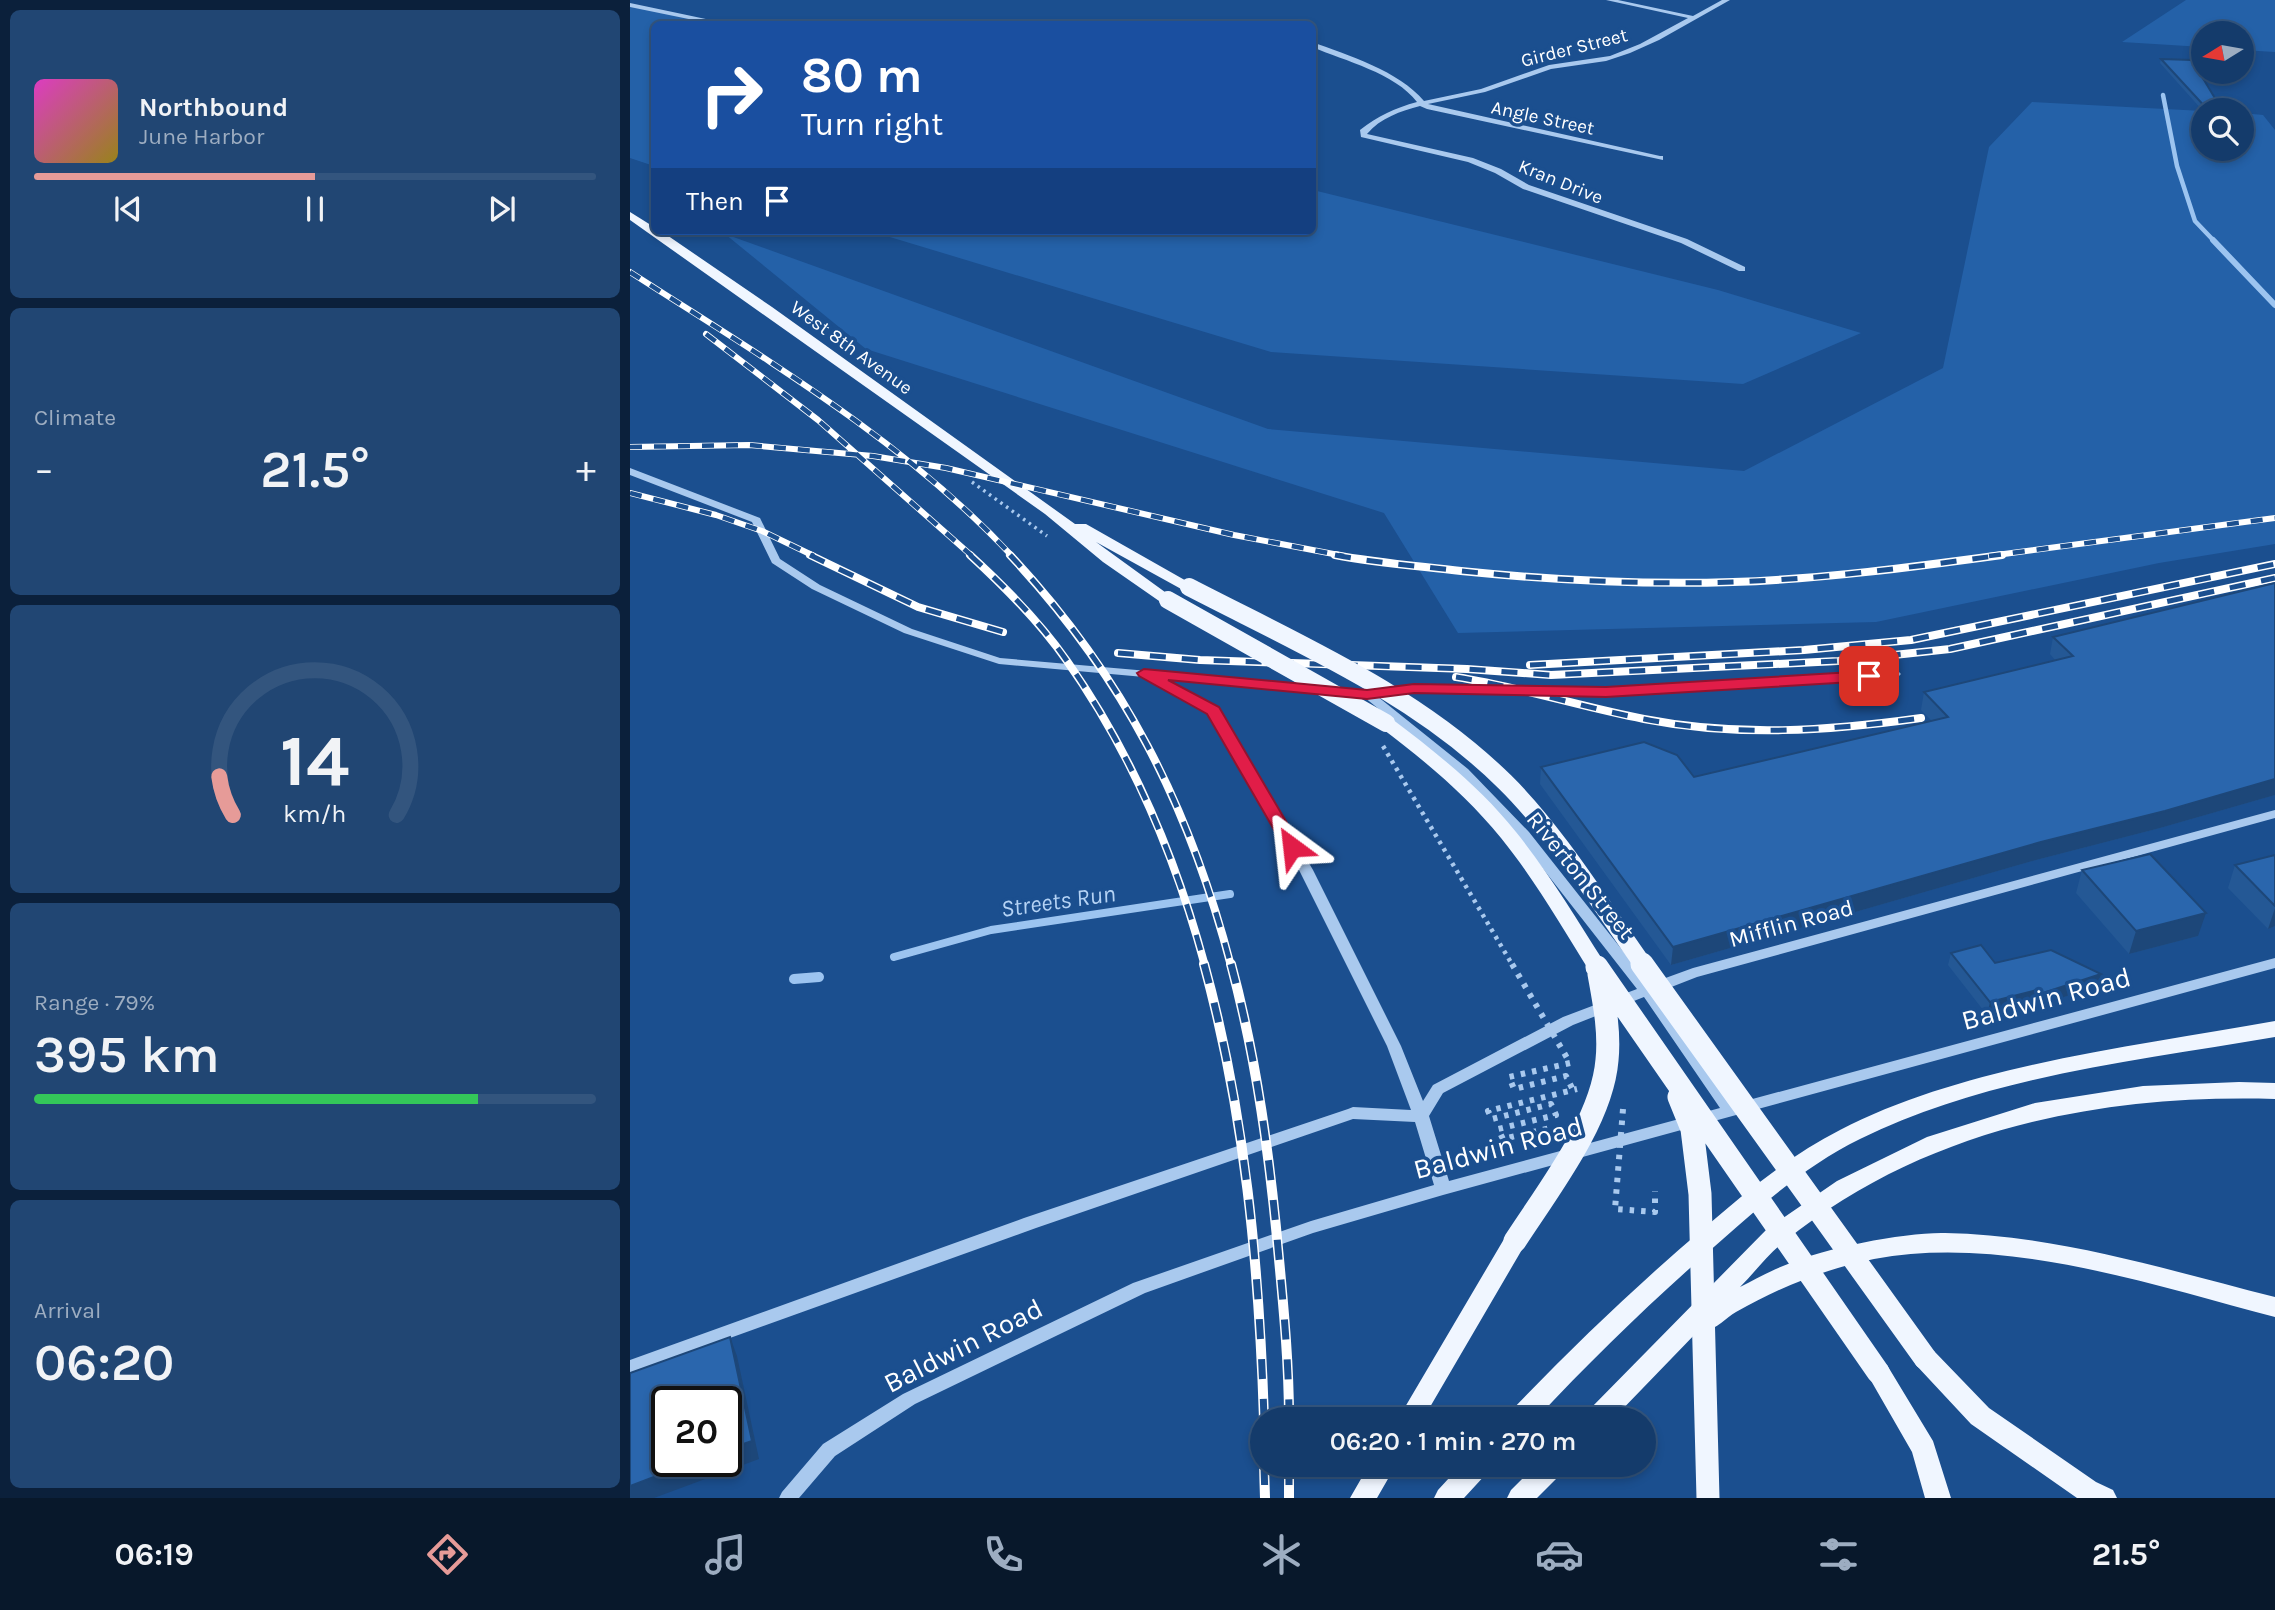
<!DOCTYPE html>
<meta charset="utf-8">
<style>
:root{--surface:#143b6b;--page:#214673;--text:#f1f3f6;--muted:#9dadc1;--line:#33557e;--accent:#e69b98}
body{margin:0;font-family:Karla,sans-serif;background:var(--page);color:var(--text);height:100vh;display:flex;flex-direction:column;font-size:26px;white-space:nowrap}
*{box-sizing:border-box;margin:0}
p{font-size:23px;color:var(--muted)}
.icon{flex:none;width:38px;height:38px;fill:none;stroke:currentColor;stroke-width:2;stroke-linecap:round;stroke-linejoin:round}
.map{position:relative;flex:1;overflow:hidden}
.details{display:flex;flex-direction:column;gap:10px;padding:10px;background:#0b203b;width:630px}
.details>*{flex:none}
.guide{position:absolute;left:21px;top:21px;width:665px;height:214px;border-radius:10px;box-shadow:0 4px 10px #0003,0 0 0 2px var(--line);background:#1a4fa0;color:#fff;overflow:hidden}
.needle{width:46px;rotate:259deg}
.buttons{position:absolute;left:1561px;top:21px;display:grid;gap:14px}
.buttons a{display:grid;place-items:center;width:63px;height:63px;border-radius:50%;background:var(--surface);box-shadow:0 4px 10px #0003,0 0 0 2px var(--line);font-size:35px}
.speed{position:absolute;left:21px;top:1386px;display:flex;gap:14px;font-size:35px;font-weight:700;text-align:center}
.speed>*{display:grid;place-content:center;width:91px;height:91px;border-radius:50%;background:var(--surface);box-shadow:0 4px 10px #0003,0 0 0 2px var(--line);line-height:1}
.speed .limit{border:4px solid #111;border-radius:10px;background:#fff;color:#111}
.pin{position:absolute;display:grid;place-items:center;width:60px;height:60px;color:#fff;margin:-30px;border-radius:14px;box-shadow:0 4px 10px #0006}
.me{position:absolute;width:77px;margin:-38px;rotate:330deg;stroke-linejoin:round;filter:drop-shadow(0 0 5px #0008)}
.turn{display:flex;align-items:center;gap:24px;height:147px;padding:0 35px;font-size:32px}
.turn .icon{width:91px;height:91px;stroke-width:2.5}
.turn b{display:block;font-size:49px;line-height:60px}
.then{display:flex;align-items:center;height:66px;padding:0 35px;background:#0003;gap:14px;font-size:26px}
.big{font-size:52px;font-weight:600;line-height:1.1}
.details .card{flex:1;display:flex;flex-direction:column;justify-content:center;gap:10px;min-width:0;padding:0 24px;border-radius:10px;background:var(--page)}
.details .dial{align-items:center;gap:0}
.dial svg{height:182px;overflow:visible;fill:none;stroke:var(--line);stroke-width:7;stroke-linecap:round;text-anchor:middle}
.dial text{fill:var(--text);stroke:none}
.song{display:flex;align-items:center;gap:21px}
.cover{width:84px;height:84px;border-radius:10px;background:linear-gradient(135deg,hsl(310 70% 55%),hsl(50 70% 35%))}
.played{height:7px;border-radius:4px;background:linear-gradient(90deg,var(--accent) 50%,var(--line) 50%)}
.keys{display:flex;justify-content:space-around;direction:ltr}
.heat{display:flex;justify-content:space-between;align-items:center;font-size:38px;direction:ltr}
.charge{height:10px;border-radius:5px;background:linear-gradient(90deg,#34c759 79%,var(--line) 0)}
.trip{position:absolute;left:620px;top:1407px;width:406px;height:70px;border-radius:35px;background:var(--surface);box-shadow:0 4px 10px #0003,0 0 0 2px var(--line);font-weight:600;line-height:70px;text-align:center}
.menu{display:flex;height:112px;justify-content:space-around;align-items:center;background:#08182b;color:var(--muted)}
.menu .icon{width:49px;height:49px}
.menu .selected{color:var(--accent)}
.menu b{font-size:32px;color:var(--text)}
main{display:flex;flex:1;min-height:0}
.map>svg:first-child{display:block}
.green{fill:#2461a8}
.lines{fill:none;stroke-linecap:round;stroke-linejoin:round}
.stream-far3{stroke:#9cc4f0;stroke-width:4.5}
.stream-far2{stroke:#9cc4f0;stroke-width:6}
.stream-far1{stroke:#9cc4f0;stroke-width:8}
.stream{stroke:#9cc4f0;stroke-width:10}
.path-far1{stroke:#a9c9ee;stroke-width:3.5;stroke-dasharray:2.5 4.5;stroke-linecap:butt}
.path{stroke:#a9c9ee;stroke-width:6;stroke-dasharray:4.5 7;stroke-linecap:butt}
.minor{fill:#a9c9ee;fill-rule:evenodd}
.major{fill:#f0f6ff;fill-rule:evenodd}
.rail-far2-casing{stroke:#fff;stroke-width:6}
.rail-far1-casing{stroke:#fff;stroke-width:8}
.rail-casing{stroke:#fff;stroke-width:10}
.rail-far2{stroke:#1b4f8f;stroke-width:4.5;stroke-dasharray:12;stroke-linecap:butt}
.rail-far1{stroke:#1b4f8f;stroke-width:5;stroke-dasharray:16;stroke-linecap:butt}
.rail{stroke:#1b4f8f;stroke-width:7;stroke-dasharray:20;stroke-linecap:butt}
.path-bridge-far1{stroke:#a9c9ee;stroke-width:4.5;stroke-dasharray:3.5 5;stroke-linecap:butt}
.path-bridge{stroke:#a9c9ee;stroke-width:6;stroke-dasharray:4.5 7;stroke-linecap:butt}
.major-bridge-far1{stroke:#f0f6ff;stroke-width:18}
.major-bridge{stroke:#f0f6ff;stroke-width:23}
.wall{fill:#245895}
.shaded-wall{fill:#1d4779}
.building{fill:#2a66ad;stroke:#1d4779;stroke-width:2}
.route{fill:#e11d48;stroke:#92132f;stroke-width:2}
.labels{text-anchor:middle;stroke-width:7;stroke-linejoin:round;paint-order:stroke}
.far-street-label{font-size:19px;fill:#fff;stroke:#1b4f8f}
.street-label{font-size:23px;fill:#fff;stroke:#1b4f8f}
.water-label{font-size:24px;font-style:italic;fill:#b5d3f5;stroke:#1b4f8f}
.near-street-label{font-size:28px;fill:#fff;stroke:#1b4f8f}
</style>
<main>
<section class="details">
<div class="card">
<div class="song"><i class="cover"></i><div><b>Northbound</b><p>June Harbor</p></div></div>
<div class="played"></div>
<div class="keys"><svg class="icon" aria-label="previous" viewBox="0 0 24 24"><path d="M18 5L8 12l10 7zM5 5v14"/></svg><svg class="icon" aria-label="pause" viewBox="0 0 24 24"><path d="M8 5v14M16 5v14"/></svg><svg class="icon" aria-label="next" viewBox="0 0 24 24"><path d="M6 5l10 7-10 7zM19 5v14"/></svg></div>
</div>
<div class="card"><p>Climate</p>
<div class="heat"><a>−</a><b class="big">21.5°</b><a>+</a></div>
</div>
<div class="card dial"><svg viewBox="0 0 100 80">
<path d="M14 69A42 42 0 1 1 86 69"/>
<path d="M14 69A42 42 0 0 1 8 52" stroke="#e69b98"/>
<text x="50" y="56" font-size="32" font-weight="700">14</text>
<text x="50" y="72" font-size="11">km/h</text>
</svg></div>
<div class="card"><p>Range · 79%</p><b class="big">395 km</b><div class="charge"></div></div>
<div class="card"><p>Arrival</p><b class="big">06:20</b></div>
</section>
<div class="map">
<svg width="1645" height="1498" viewBox="0 0 1645 1498">
<rect width="100%" height="100%" fill="#1b4f8f"/>
<!-- green -->
<path class="green" d="M1556,0h89v52l-33,-2v-17h-39v14l-81,-5z
M0,4l85,20h-61v142l-24,-8z
M1402,102l171,9v38h39v-36l21,2 12,15v414l-116,19 -283,59 -418,11 -74,-120 -518,-164 -141,-115 543,195 476,42 199,-103 46,-221z
M683,190l405,100 143,43 -118,51 -472,-32 -401,-121h442z"/>
<g class="lines">
<!-- stream-far3 -->
<path class="stream-far3" d="M1533,95l14,71 18,55 20,21"/>
<!-- stream-far2 -->
<path class="stream-far2" d="M1583,240l62,65"/>
<!-- stream-far1 -->
<path class="stream-far1" d="M264,957l97,-27 239,-36"/>
<!-- stream -->
<path class="stream" d="M164,979l25,-2"/>
<!-- path-far1 -->
<path class="path-far1" d="M342,482l75,54"/>
<!-- path -->
<path class="path" d="M940,1063l-61,14 5,12 52,-13 7,14
M924,1136l-4,-8 -47,11 -5,-10 58,-14 -5,-11 -59,15 -4,-8 89,-22"/>
<!-- minor -->
<path class="minor" d="M976,0h12l75,16 29,-16h8l-71,40 -29,13 -24,8 -55,8 -66,23 -57,12 232,52h3v4l-236,-51 -7,-3c-19,5 -40,12 -53,28l106,24 28,11 28,16 158,54 58,28v4h-6l-58,-28 -158,-54 -28,-16 -27,-11 -107,-25 -1,-7c18,-14 35,-22 57,-28 -22,-29 -72,-41 -105,-55v-5c36,13 87,29 112,59l57,-12 68,-24 61,-9 30,-12 48,-26z
M0,3l90,19 3,2h-10l-83,-17z
M0,468l130,50 20,41 40,26 92,44 88,29 367,32 47,-5 192,3 293,-16 2,2 -2,2 -4,1 -289,19 -192,-3 -37,3 91,73 61,63 120,152 44,-16 582,-158v8l-578,159 -41,16 78,111 541,-146v10l-832,227 -130,38 -168,60 -230,111 -80,52 -36,42h-20l3,-6 41,-48 80,-50 230,-111 178,-62 123,-36 -19,-63 -62,-3 -317,109 -406,146v-14l394,-142 324,-109 5,-2 58,3 -24,-64 -88,-176 -90,-157 -65,-36 -145,-13 -95,-31 -92,-44 -40,-26 -20,-41 -122,-47zM534,679l200,18 96,78 59,63 118,151 -74,28 -130,68 -10,16 -22,-55 -88,-176 -93,-159zM1014,997l76,111 -271,73 -20,-65 14,-23 130,-68z"/>
<!-- major -->
<path class="major" d="M0,212l24,15v4h7l111,76 303,217h11l111,63 -8,5 -6,-2 -87,-48 80,58 -2,3h-12l-59,-41 -58,-48 -415,-294z
M756,718l6,1c45,34 89,69 124,113 33,41 60,86 88,130l3,5 -3,5h-14c-28,-45 -55,-92 -89,-134 -35,-43 -77,-78 -121,-111l-3,-4 3,-4z
M1645,1021v16c-139,24 -287,39 -415,102 -51,25 -95,63 -137,100 -66,57 -128,117 -187,180h-28l3,-8c61,-64 125,-125 192,-182 43,-37 86,-73 137,-99 125,-65 297,-84 435,-109z
M1609,1082l36,1v16c-177,-5 -350,30 -490,142 -17,13 -30,31 -45,46 16,-8 32,-17 48,-23 36,-16 118,-32 157,-31 112,2 222,37 330,64v20c-126,-33 -270,-82 -401,-58 -49,10 -94,28 -138,53 -11,6 -23,22 -36,17l-87,90h-28l3,-8 179,-182 70,-48 90,-44 108,-34 108,-17z
M885,1232l8,2 4,7 -104,178h-25l109,-185z
M1295,1348l9,3 55,57 107,74 17,8 4,8h-40l-106,-74 -55,-59 -3,-7 3,-7z
M1248,1361l9,4 46,76 18,57h-26l-13,-46 -46,-80 3,-7z
M739,1465h27l-19,33h-27z
M831,1465h30l-4,8 -23,25h-30l4,-8z
M906,1465h30l-4,8 -25,25h-30l4,-8z"/>
<!-- rail-far2 casing -->
<g class="rail-far2-casing">
<path id="rail-far2" d="M0,272c132,85 274,168 382,284
M76,334l112,86 154,136
M0,447l119,-2 124,11 73,12 288,67 110,21
M0,493l86,22 46,16 52,25
M1359,556l286,-38"/>
</g>
<!-- rail-far1 casing -->
<g class="rail-far1-casing">
<path id="rail-far1" d="M180,555l108,52 85,25
M340,555c35,32 70,67 97,106 64,91 109,197 138,305
M380,555c114,122 179,250 221,411
M705,555c42,8 84,11 126,16 90,9 182,14 272,11 90,-3 180,-15 269,-27
M488,653l82,7 267,9 84,6 287,-14 112,-12 325,-71
M900,665l274,-15 107,-10 364,-76
M826,677c64,10 125,30 188,42 92,18 185,12 277,-1"/>
</g>
<!-- rail casing -->
<g class="rail-casing">
<path id="rail" d="M574,964c41,150 55,301 60,455
M601,964c26,97 39,195 48,295 5,53 10,107 10,160
M634,1465l1,33
M659,1465v33"/>
</g>
<!-- rail-far2 -->
<use href="#rail-far2" class="rail-far2"/>
<!-- rail-far1 -->
<use href="#rail-far1" class="rail-far1"/>
<!-- rail -->
<use href="#rail" class="rail"/>
<!-- path-bridge-far1 -->
<path class="path-bridge-far1" d="M753,746l130,220"/>
<!-- path-bridge -->
<path class="path-bridge" d="M882,964l58,99
M993,1109l-8,100 40,3v-21"/>
<!-- major-bridge-far1 -->
<path class="major-bridge-far1" d="M559,587c110,57 227,107 316,195 51,50 97,125 139,184
M538,600l218,123"/>
<!-- major-bridge -->
<path class="major-bridge" d="M1012,964l283,394
M967,967l281,405
M1049,1097l13,32 8,65 8,304
M885,1241c33,-51 87,-120 92,-181 3,-29 -3,-58 -8,-86"/>
</g>
<!-- wall -->
<path class="wall" d="M1531,59l61,51 -19,1 -43,-48z
M1645,583v212l-115,33 -124,32 -365,105 -131,-181 1,-17 153,10 238,-56 -11,-11 3,-18 131,-32 -5,-6 3,-17z
M1645,855v71l-7,3 -40,-41 7,-23z
M1452,870l116,66 -69,18 -53,-61z
M1321,953l44,10 102,23 -60,20 -3,-4 -47,13 -39,-50z"/>
<!-- shaded-wall -->
<path class="shaded-wall" d="M1645,779v16l-115,33 -124,32 -365,105 2,-18 368,-105z
M1645,908v18l-7,3z
M1576,913l-8,23 -69,18 7,-23z
M1471,974l-4,12 -60,20 3,-12z
M1407,990l-3,12 -47,13 3,-13z
M100,1337l7,19 22,103 -105,39h-24v-12l66,-25h30z"/>
<!-- building -->
<path class="building" d="M1531,59l31,1 30,50h-14z
M1645,583v196l-110,32 -124,31 -368,105 -132,-180 103,-25 33,13 17,22 254,-60 -24,-25 149,-36 -20,-19z
M1520,854l56,59 -70,18 -54,-61z
M1645,855v51l-40,-41z
M1351,945l14,18 56,-13 50,24 -61,20 -3,-4 -47,12 -39,-49z
M100,1337l22,104 -26,9v-48h-59v59h29l-66,25v-113z"/>
<!-- route -->
<path class="route" d="M514,669l223,21 47,-6 192,3 263,-16 8,5 -8,5 -263,16 -192,-4 -47,6 -199,-19 51,27 82,140 -9,6 -8,-6 -77,-133 -68,-38 -2,-3z"/>
<g class="labels">
<!-- far-street labels -->
<g class="far-street-label">
<text transform="translate(944 47) rotate(-14)" y="7">Girder Street</text>
<text transform="translate(913 117) rotate(12)" y="7">Angle Street</text>
<text transform="translate(931 181) rotate(22)" y="7">Kran Drive</text>
<text transform="translate(222 347) rotate(36)" y="7">West 8th Avenue</text>
</g>
<!-- street labels -->
<g class="street-label">
<text transform="translate(951 875) rotate(51)" y="8">Riverton Street</text>
<text transform="translate(1161 923) rotate(-15)" y="8">Mifflin Road</text>
</g>
<!-- water labels -->
<g class="water-label">
<text transform="translate(428 901) rotate(-8)" y="8">Streets Run</text>
</g>
<!-- near-street labels -->
<g class="near-street-label">
<text transform="translate(1416 998) rotate(-15)" y="10">Baldwin Road</text>
<text transform="translate(868 1147) rotate(-15)" y="10">Baldwin Road</text>
<text transform="translate(333 1345) rotate(-27)" y="10">Baldwin Road</text>
</g>
</g>
</svg>
<div class="buttons">
<a><svg class="needle" viewBox="-14 -14 28 28"><path d="M0-13l5 13h-10z" fill="#e53935"/><path d="M0 13l5-13h-10z" fill="#9dadc1"/></svg></a>
<a><svg class="icon" aria-label="search" viewBox="0 0 24 24"><circle cx="10" cy="10" r="6"/><path d="M15 15l6 6"/></svg></a>
</div>
<div class="speed"><div class="limit">20</div></div>
<div class="pin" style="left:1239px;top:676px;background:#d93025"><svg class="icon" aria-label="arrive" viewBox="0 0 24 24"><path d="M6 21V4h12l-3 4 3 4H6"/></svg></div>
<svg class="me" style="left:662px;top:847px" viewBox="-20 -20 40 40"><path d="M0-17L14 15 0 8-14 15z" fill="#e11d48" stroke="#fff" stroke-width="4"/></svg>
<div class="trip">06:20 · 1 min · 270 m</div>
<div class="guide">
<div class="turn"><svg class="icon" aria-label="right" viewBox="0 0 24 24"><path d="M7 20v-9h11M14 6l5 5-5 5"/></svg><div><b>80 m</b>Turn right</div></div>
<div class="then">Then<svg class="icon" aria-label="arrive" viewBox="0 0 24 24"><path d="M6 21V4h12l-3 4 3 4H6"/></svg></div>
</div>
</div>
</main>
<nav class="menu">
<b>06:19</b>
<svg class="icon selected" aria-label="directions" viewBox="0 0 24 24"><path d="M12 3l9 9-9 9-9-9zM9 14v-3h6M13 9l2 2-2 2"/></svg>
<svg class="icon" aria-label="music" viewBox="0 0 24 24"><path d="M9 18V5l10-2v13"/><circle cx="6" cy="18" r="3"/><circle cx="16" cy="16" r="3"/></svg>
<svg class="icon" aria-label="phone" viewBox="0 0 24 24"><path d="M5 4h4l2 5-3 2q2 4 5 5l2-3 5 2v4C11 20 4 13 5 4z"/></svg>
<svg class="icon" aria-label="climate" viewBox="0 0 24 24"><path d="M12 3v18M4 7l16 10M4 17L20 7"/></svg>
<svg class="icon" aria-label="car" viewBox="0 0 24 24"><path d="M5 17H2v-5l4-1 3-4h7l3 4 3 1v5h-3M9 17h6M6 11h13"/><circle cx="7" cy="17" r="2"/><circle cx="17" cy="17" r="2"/></svg>
<svg class="icon" aria-label="filters" viewBox="0 0 24 24"><path d="M4 7h16M4 17h16"/><circle cx="9" cy="7" r="2"/><circle cx="15" cy="17" r="2"/></svg>
<b>21.5°</b>
</nav>
